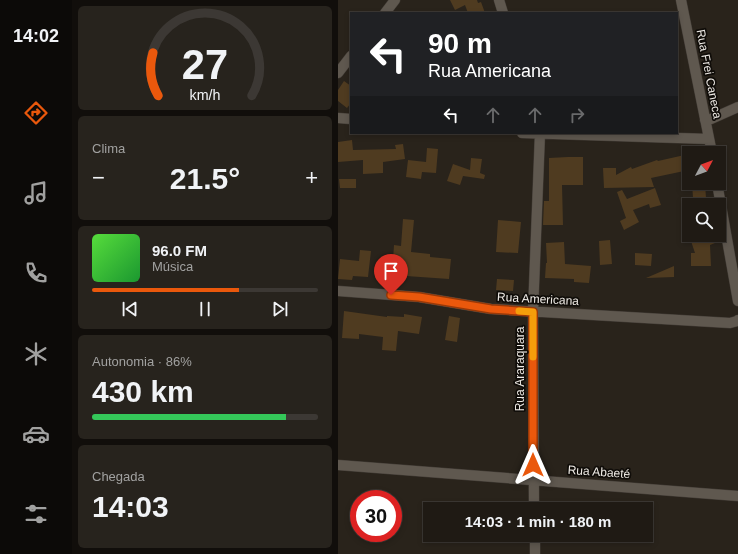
<!DOCTYPE html>
<html lang="pt">
<meta charset="utf-8">
<style>
:root{--surface:#1f1a14;--page:#27231d;--text:#f1f3f6;--muted:#a1a1a0;--line:#3c3834;--accent:#ea580c}
body{margin:0;font-family:Helvetica,sans-serif;background:var(--page);color:var(--text);height:100vh;display:flex;flex-direction:column;font-size:15px;white-space:nowrap}
*{box-sizing:border-box;margin:0}
p{font-size:13px;color:var(--muted)}
.icon{flex:none;width:22px;height:22px;fill:none;stroke:currentColor;stroke-width:2;stroke-linecap:round;stroke-linejoin:round}
.map{position:relative;flex:1;overflow:hidden}
.panel{display:flex;flex-direction:column;gap:6px;padding:6px;background:#110e0b;width:266px}
.panel>*{flex:none}
.guide{position:absolute;left:12px;top:12px;width:328px;height:122px;border-radius:0px;box-shadow:0 2px 6px #0003,0 0 0 1px var(--line);background:#202124;color:#fff;overflow:hidden}
.needle{width:26px;rotate:49deg}
.controls{position:absolute;left:344px;top:146px;display:grid;gap:8px}
.controls a{display:grid;place-items:center;width:44px;height:44px;border-radius:0px;background:var(--surface);box-shadow:0 2px 6px #0003,0 0 0 1px var(--line);font-size:20px}
.speed{position:absolute;left:12px;top:490px;display:flex;gap:8px;font-size:20px;font-weight:700;text-align:center}
.speed>*{display:grid;place-content:center;width:52px;height:52px;border-radius:50%;background:var(--surface);box-shadow:0 2px 6px #0003,0 0 0 1px var(--line);line-height:1}
.speed .limit{border:6px solid #d22;background:#fff;color:#111}
.pin{position:absolute;display:grid;place-items:center;width:34px;height:34px;color:#fff;margin:-41px -17px;border-radius:50% 50% 50% 0;rotate:-45deg;box-shadow:0 0 4px #0007}
.pin .icon{rotate:45deg}
.me{position:absolute;width:44px;margin:-22px;rotate:0deg;stroke-linejoin:round;filter:drop-shadow(0 0 3px #0008)}
.turn{display:flex;align-items:center;gap:14px;height:84px;padding:0 12px;font-size:18px}
.turn .icon{width:52px;height:52px;stroke-width:2.5}
.turn b{display:block;font-size:28px;line-height:34px}
.lanes{display:flex;align-items:center;height:38px;padding:0 12px;background:#0003;justify-content:center;gap:20px;direction:ltr}
.lanes .off{opacity:.35}
.big{font-size:30px;font-weight:700;line-height:1.1}
.panel .widget{flex:1;display:flex;flex-direction:column;justify-content:center;gap:6px;min-width:0;padding:0 14px;border-radius:6px;background:var(--page)}
.panel .dial{align-items:center;gap:0}
.dial svg{height:104px;overflow:visible;fill:none;stroke:var(--line);stroke-width:7;stroke-linecap:round;text-anchor:middle}
.dial text{fill:var(--text);stroke:none}
.song{display:flex;align-items:center;gap:12px}
.cover{width:48px;height:48px;border-radius:6px;background:linear-gradient(135deg,hsl(110 70% 55%),hsl(130 70% 35%))}
.played{height:4px;border-radius:2px;background:linear-gradient(90deg,var(--accent) 65%,var(--line) 65%)}
.keys{display:flex;justify-content:space-around;direction:ltr}
.heat{display:flex;justify-content:space-between;align-items:center;font-size:22px;direction:ltr}
.charge{height:6px;border-radius:3px;background:linear-gradient(90deg,#34c759 86%,var(--line) 0)}
.trip{position:absolute;left:85px;top:502px;width:230px;height:40px;border-radius:0px;background:var(--surface);box-shadow:0 2px 6px #0003,0 0 0 1px var(--line);font-weight:700;line-height:40px;text-align:center}
main{display:flex;flex:1;min-height:0}
.dock{display:flex;flex-direction:column;width:72px;justify-content:space-around;align-items:center;background:#0c0a08;color:var(--muted)}
.dock .icon{width:28px;height:28px}
.dock .selected{color:var(--accent)}
.dock b{font-size:18px;color:var(--text)}
.map>svg:first-child{display:block}
.building{fill:#4f3b20}
.lines{fill:none;stroke-linecap:round;stroke-linejoin:round}
.street-casing{stroke:#433d37;stroke-width:11}
.street{stroke:#5f584f;stroke-width:10}
.route-casing{stroke:#983908;stroke-width:10}
.route{stroke:#ea580c;stroke-width:7}
.slow{stroke:#f59e0b;stroke-width:7}
.labels{text-anchor:middle;stroke-width:3.5;stroke-linejoin:round;paint-order:stroke}
.street-label{font-size:12px;fill:#efebe6;stroke:#100d09}
</style>
<main>
<nav class="dock">
<b>14:02</b>
<svg class="icon selected" aria-label="directions" viewBox="0 0 24 24"><path d="M12 3l9 9-9 9-9-9zM9 14v-3h6M13 9l2 2-2 2"/></svg>
<svg class="icon" aria-label="music" viewBox="0 0 24 24"><path d="M9 18V5l10-2v13"/><circle cx="6" cy="18" r="3"/><circle cx="16" cy="16" r="3"/></svg>
<svg class="icon" aria-label="phone" viewBox="0 0 24 24"><path d="M5 4h4l2 5-3 2q2 4 5 5l2-3 5 2v4C11 20 4 13 5 4z"/></svg>
<svg class="icon" aria-label="climate" viewBox="0 0 24 24"><path d="M12 3v18M4 7l16 10M4 17L20 7"/></svg>
<svg class="icon" aria-label="car" viewBox="0 0 24 24"><path d="M5 17H2v-5l4-1 3-4h7l3 4 3 1v5h-3M9 17h6M6 11h13"/><circle cx="7" cy="17" r="2"/><circle cx="17" cy="17" r="2"/></svg>
<svg class="icon" aria-label="filters" viewBox="0 0 24 24"><path d="M4 7h16M4 17h16"/><circle cx="9" cy="7" r="2"/><circle cx="15" cy="17" r="2"/></svg>
</nav>
<section class="panel">
<div class="widget dial"><svg viewBox="0 0 100 80">
<path d="M14 69A42 42 0 1 1 86 69"/>
<path d="M14 69A42 42 0 0 1 10 36" stroke="#ea580c"/>
<text x="50" y="56" font-size="32" font-weight="700">27</text>
<text x="50" y="72" font-size="11">km/h</text>
</svg></div>
<div class="widget"><p>Clima</p>
<div class="heat"><a>−</a><b class="big">21.5°</b><a>+</a></div>
</div>
<div class="widget">
<div class="song"><i class="cover"></i><div><b>96.0 FM</b><p>Música</p></div></div>
<div class="played"></div>
<div class="keys"><svg class="icon" aria-label="previous" viewBox="0 0 24 24"><path d="M18 5L8 12l10 7zM5 5v14"/></svg><svg class="icon" aria-label="pause" viewBox="0 0 24 24"><path d="M8 5v14M16 5v14"/></svg><svg class="icon" aria-label="next" viewBox="0 0 24 24"><path d="M6 5l10 7-10 7zM19 5v14"/></svg></div>
</div>
<div class="widget"><p>Autonomia · 86%</p><b class="big">430 km</b><div class="charge"></div></div>
<div class="widget"><p>Chegada</p><b class="big">14:03</b></div>
</section>
<div class="map">
<svg width="400" height="554" viewBox="0 0 400 554">
<rect width="100%" height="100%" fill="#29231b"/>
<!-- building -->
<path class="building" d="M112,0h27l1,3 3,-1 4,11h-17l-3,-8 -10,5z
M6,81l7,5v17l-4,5 -9,-7v-11z
M14,140l1,10 43,-1 -1,-4 8,-1 2,15 -22,3v11l-20,1v-14l-25,2v-20z
M89,148l11,1 -2,24 -14,-1 -1,7 -15,-2 2,-17 18,2z
M351,154v16l-38,8 3,9 -50,1 -1,-20h13v7l15,-8 1,2 25,-9 1,1z
M230,157h15v28h-21l1,40h-20l1,-24h5v-43z
M133,158l11,1 -2,14 5,2 -1,4 -21,-3 -3,9 -13,-4 6,-17 17,6z
M1,179h17v9h-16z
M354,183h13l1,15h-13z
M317,188l6,17 -11,3 -1,-4 -16,6 6,12 -15,8 -4,-9 6,-3 -9,-26 5,-2 5,9z
M65,219l11,1 -3,32 19,2v3l21,2 -2,20 -57,-4 2,-30 7,1z
M160,220l23,2 -3,31 -22,-1z
M351,235h23l3,8 -5,2 1,21h-20v-13h4z
M272,240l2,24 -12,1 -1,-24z
M226,242l1,22 26,2 -2,17 -15,-1v-3l-29,-1 1,-15h1l-1,-20z
M22,250l11,1 -3,26 -15,-1 -1,4 -14,-1 2,-20 19,2z
M297,253l17,1 -1,12 -16,-1z
M336,266v11l-27,1h-1z
M159,279l17,1 -1,11 -17,-1z
M6,311l43,6v-1l17,1v-3l18,3 -3,17 -21,-3 -2,20 -14,-1 1,-13 -24,-3v5l-17,-1z
M111,316l11,2 -3,24 -12,-2z"/>
<g class="lines">
<!-- street casing -->
<g class="street-casing">
<path id="street" d="M161,0l4,13
M343,0l31,153
M47,13l10,-13
M0,73l13,-17
M0,118l13,1
M367,120l6,-1 27,-12
M184,133l187,6
M379,183l21,118
M0,291l81,6 72,12 239,14 7,-2 1,-1
M0,465l400,31
M196,509l-1,-197 7,-179
M197,535v19"/>
</g>
<!-- street -->
<use href="#street" class="street"/>
</g>
<g class="lines">
<!-- route casing -->
<g class="route-casing">
<path id="route" d="M53,295l28,2 72,12 42,3v153"/>
</g>
<!-- route -->
<use href="#route" class="route"/>
<!-- slow -->
<path class="slow" d="M181,311l14,1v45"/>
</g>
<g class="labels">
<!-- street labels -->
<g class="street-label">
<text transform="translate(371 74) rotate(79)" y="4">Rua Frei Caneca</text>
<text transform="translate(200 299) rotate(3)" y="4">Rua Americana</text>
<text transform="translate(182 369) rotate(-90)" y="4">Rua Araraquara</text>
<text transform="translate(261 472) rotate(4)" y="4">Rua Abaeté</text>
</g>
</g>
</svg>
<div class="controls">
<a><svg class="needle" viewBox="-14 -14 28 28"><path d="M0-13l5 13h-10z" fill="#e53935"/><path d="M0 13l5-13h-10z" fill="#a1a1a0"/></svg></a>
<a><svg class="icon" aria-label="search" viewBox="0 0 24 24"><circle cx="10" cy="10" r="6"/><path d="M15 15l6 6"/></svg></a>
</div>
<div class="speed"><div class="limit">30</div></div>
<div class="pin" style="left:53px;top:295px;background:#d93025"><svg class="icon" aria-label="arrive" viewBox="0 0 24 24"><path d="M6 21V4h12l-3 4 3 4H6"/></svg></div>
<svg class="me" style="left:195px;top:465px" viewBox="-20 -20 40 40"><path d="M0-17L14 15 0 8-14 15z" fill="#ea580c" stroke="#fff" stroke-width="4"/></svg>
<div class="trip">14:03 · 1 min · 180 m</div>
<div class="guide">
<div class="turn"><svg class="icon" aria-label="left" viewBox="0 0 24 24"><path d="M17 20v-9H6M10 6l-5 5 5 5"/></svg><div><b>90 m</b>Rua Americana</div></div>
<div class="lanes"><svg class="icon" aria-label="left" viewBox="0 0 24 24"><path d="M17 20v-9H6M10 6l-5 5 5 5"/></svg><svg class="icon off" aria-label="ahead" viewBox="0 0 24 24"><path d="M12 20V5M6 11l6-6 6 6"/></svg><svg class="icon off" aria-label="ahead" viewBox="0 0 24 24"><path d="M12 20V5M6 11l6-6 6 6"/></svg><svg class="icon off" aria-label="right" viewBox="0 0 24 24"><path d="M7 20v-9h11M14 6l5 5-5 5"/></svg></div>
</div>
</div>
</main>
